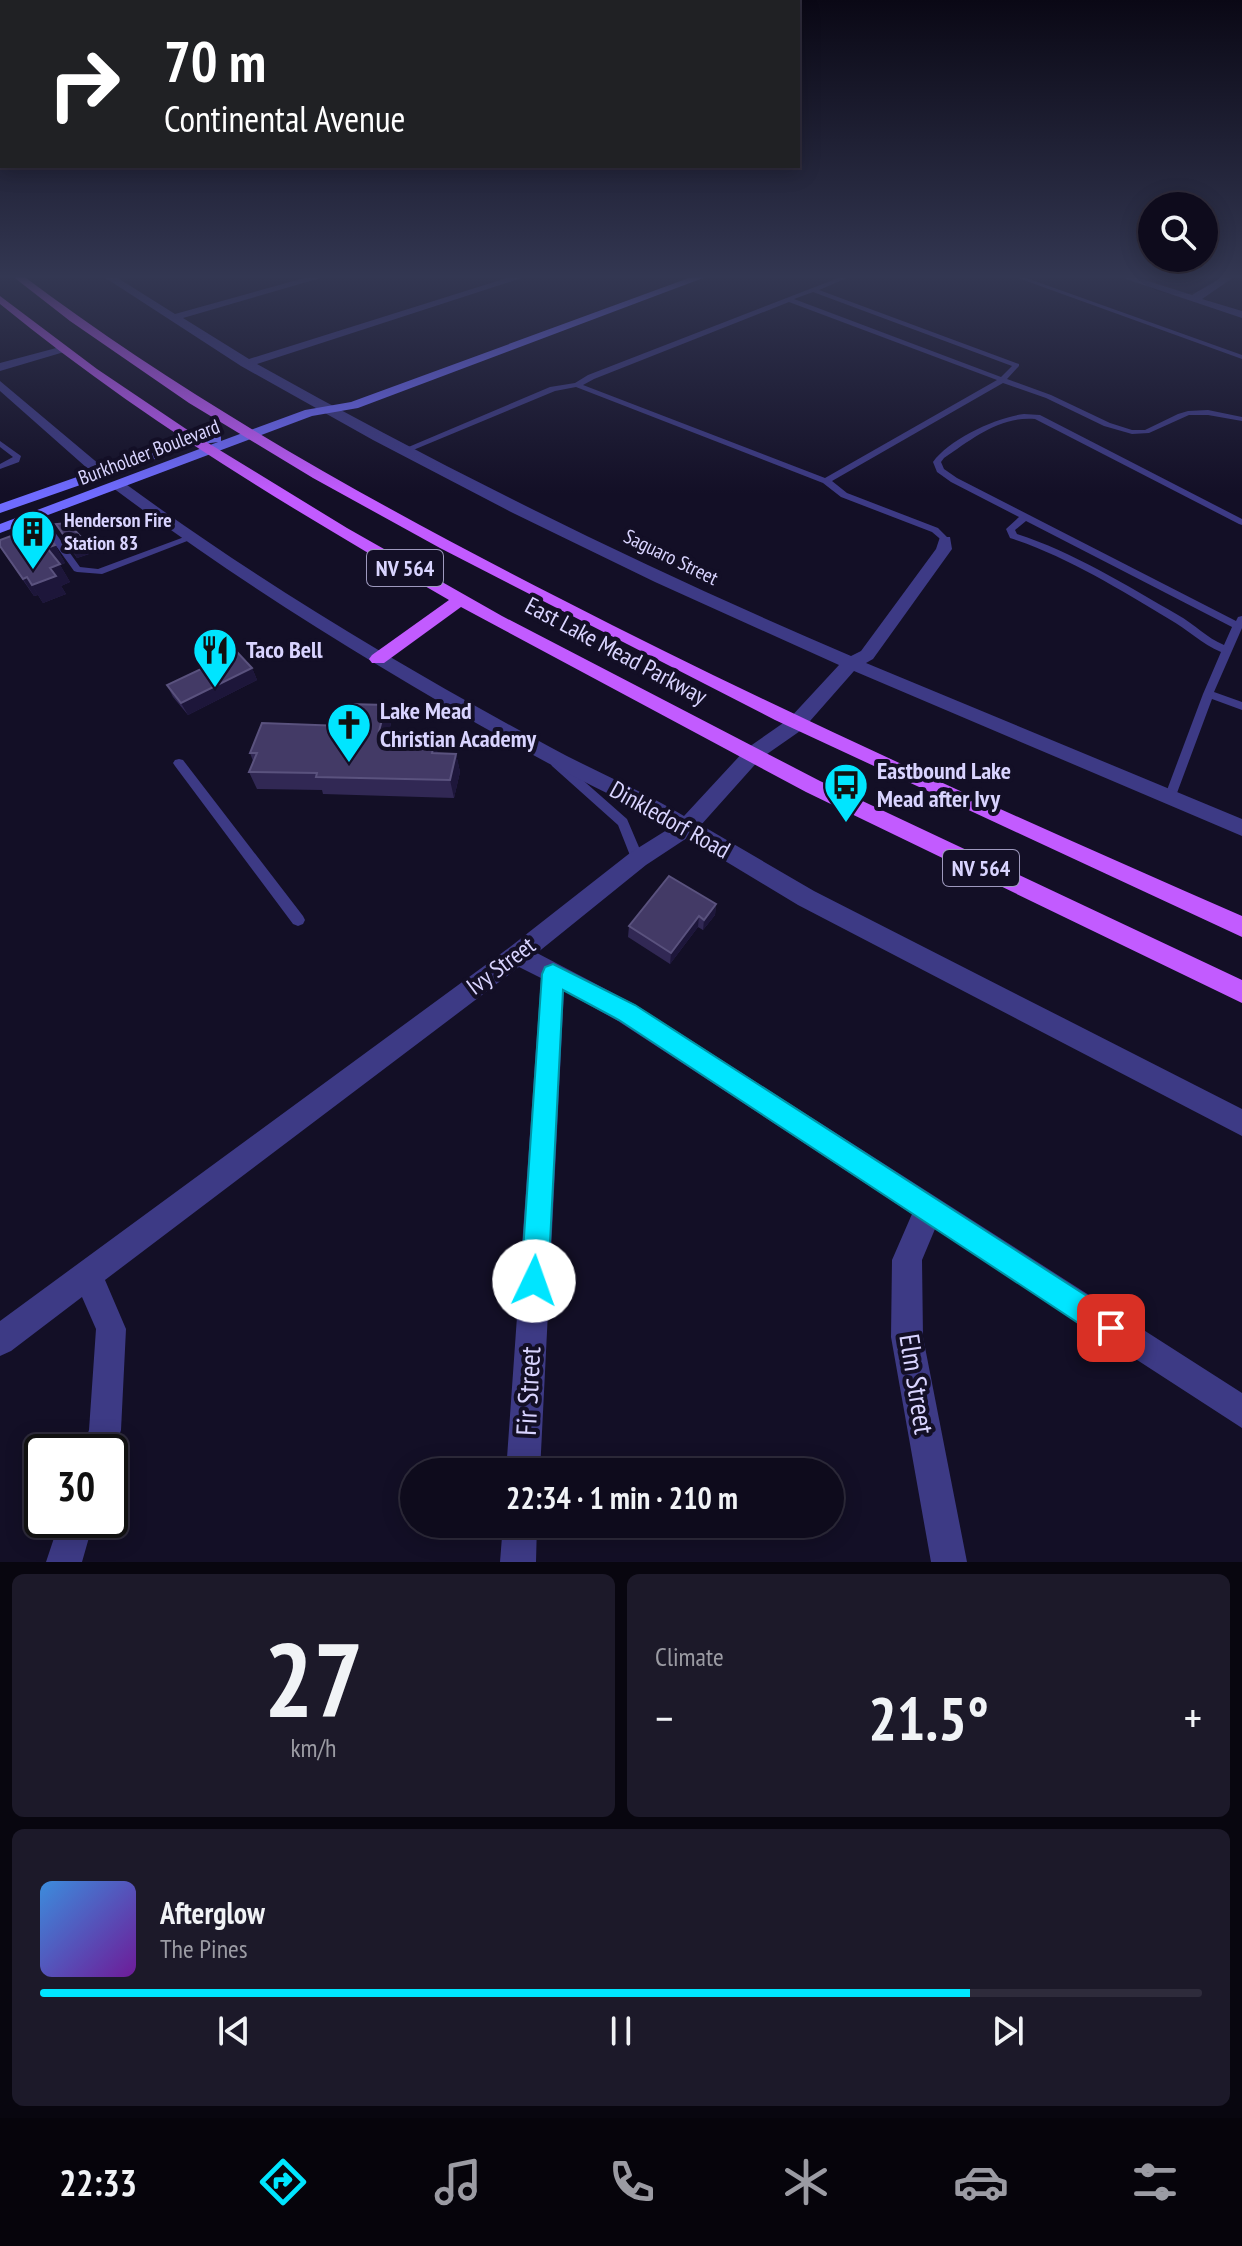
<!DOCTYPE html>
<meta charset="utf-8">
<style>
:root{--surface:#0e0b1c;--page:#1c1929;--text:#f1f3f6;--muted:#9b9ba3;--line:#2e2b3b;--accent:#00e5ff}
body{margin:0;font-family:"PT Sans Narrow",sans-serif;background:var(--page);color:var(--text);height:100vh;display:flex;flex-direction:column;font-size:30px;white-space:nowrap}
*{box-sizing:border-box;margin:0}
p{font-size:26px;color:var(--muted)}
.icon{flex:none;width:44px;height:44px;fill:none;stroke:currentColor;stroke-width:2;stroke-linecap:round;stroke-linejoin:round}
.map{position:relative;height:1562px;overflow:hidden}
.panel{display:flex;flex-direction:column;gap:12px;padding:12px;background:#08060f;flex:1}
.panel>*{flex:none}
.guide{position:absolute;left:0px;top:0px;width:800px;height:168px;box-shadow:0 4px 20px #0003,0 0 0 2px var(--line);background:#202124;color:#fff;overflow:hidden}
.buttons{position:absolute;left:1138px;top:192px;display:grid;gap:16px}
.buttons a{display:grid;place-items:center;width:80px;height:80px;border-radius:50%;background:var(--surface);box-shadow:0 4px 20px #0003,0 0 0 2px var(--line);font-size:40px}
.speed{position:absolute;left:24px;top:1434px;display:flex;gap:16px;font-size:40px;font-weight:700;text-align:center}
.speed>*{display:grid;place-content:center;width:104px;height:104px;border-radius:50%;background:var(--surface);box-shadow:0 4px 20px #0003,0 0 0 2px var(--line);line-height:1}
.speed .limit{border:4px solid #111;border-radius:12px;background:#fff;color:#111}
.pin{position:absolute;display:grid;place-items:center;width:68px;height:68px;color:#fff;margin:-34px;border-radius:16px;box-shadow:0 4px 12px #0006}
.me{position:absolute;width:88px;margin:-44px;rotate:3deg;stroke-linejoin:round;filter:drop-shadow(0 0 6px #0008)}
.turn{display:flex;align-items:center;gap:28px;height:168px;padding:0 32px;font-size:36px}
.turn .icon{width:104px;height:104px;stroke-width:2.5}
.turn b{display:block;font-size:56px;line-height:68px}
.big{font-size:60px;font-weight:600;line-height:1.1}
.panel .card{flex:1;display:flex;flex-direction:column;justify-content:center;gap:12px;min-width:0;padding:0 28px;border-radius:12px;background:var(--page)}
.panel .dial{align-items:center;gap:0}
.dial b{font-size:104px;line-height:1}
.song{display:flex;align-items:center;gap:24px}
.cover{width:96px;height:96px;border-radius:12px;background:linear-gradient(135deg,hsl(210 70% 55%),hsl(280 70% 35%))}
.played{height:8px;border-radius:4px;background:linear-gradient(90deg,var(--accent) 80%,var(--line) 80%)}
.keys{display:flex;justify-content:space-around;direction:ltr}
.heat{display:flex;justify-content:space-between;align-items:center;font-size:44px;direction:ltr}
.panel .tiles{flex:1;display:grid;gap:12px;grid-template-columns:1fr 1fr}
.card:last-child{grid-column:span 2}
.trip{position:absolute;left:400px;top:1458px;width:444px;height:80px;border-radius:40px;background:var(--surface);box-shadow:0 4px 20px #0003,0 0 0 2px var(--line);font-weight:600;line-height:80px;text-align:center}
.tabs{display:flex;height:128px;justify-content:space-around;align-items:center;background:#06040b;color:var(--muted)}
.tabs .icon{width:56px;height:56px}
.tabs .active{color:var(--accent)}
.tabs b{font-size:36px;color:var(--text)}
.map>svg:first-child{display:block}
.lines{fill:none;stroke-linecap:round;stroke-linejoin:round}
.lane{fill:#3d3a85;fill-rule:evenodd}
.street{fill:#3d3a85;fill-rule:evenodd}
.secondary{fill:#6f6bff;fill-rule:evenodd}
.primary{fill:#c25bff;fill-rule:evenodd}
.wall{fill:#312854}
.shaded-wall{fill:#1d163a}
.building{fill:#433a66;stroke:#5a527e;stroke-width:2}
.route{fill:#00e5ff;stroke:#0095a6;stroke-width:2}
.labels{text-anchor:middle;stroke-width:8;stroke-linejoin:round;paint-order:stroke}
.far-street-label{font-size:20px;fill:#d9d4ff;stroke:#130f26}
.far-poi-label{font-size:20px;font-weight:bold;fill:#d9d4ff;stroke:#130f26;text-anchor:start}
.shield{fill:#130f26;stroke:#9e99be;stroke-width:2}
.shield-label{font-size:22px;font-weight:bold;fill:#d9d4ff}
.poi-label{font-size:24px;font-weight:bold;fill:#d9d4ff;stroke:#130f26;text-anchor:start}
.street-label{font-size:24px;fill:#d9d4ff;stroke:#130f26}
.near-street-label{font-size:28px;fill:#d9d4ff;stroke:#130f26}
</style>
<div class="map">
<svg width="1242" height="1562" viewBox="0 0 1242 1562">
<rect width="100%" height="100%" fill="#130f26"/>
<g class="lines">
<!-- lane -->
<path class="lane" d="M846,275h8l-35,15 200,74v2l-12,13 44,16 59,28 22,7h13l33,-16 10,-3 20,-1 34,7v4l-34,-6h-19l-40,18 -17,1 -28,-8 -58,-28 -43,-15 -171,98 15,12 91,35 12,12 -5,3 -13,-11 -91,-35 -18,-14 -247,-96 -21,4 -149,62 -7,-2 151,-64 25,-4 13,-8zM813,292l199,74 -11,11 -207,-78zM789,302l208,78 -172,98 -242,-93 11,-6z
M1010,275h8l224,80v4z
M1024,414l16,1 202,104v6l-3,-1 -204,-105c-35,-3 -63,20 -91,39l-3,4 3,7 13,9 279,143 2,-4 4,-1v12l-28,64 28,10v8l-30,-11 -38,102h-8l-2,-3 39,-104 18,-42c-19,-8 -34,-23 -52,-33 -50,-30 -103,-63 -159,-81l-4,-9 13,-12 -68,-35 -14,-10 -4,-10c16,-23 64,-45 91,-48zM1026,521l206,106 -8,18c-17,-7 -30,-21 -46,-30 -52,-30 -105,-63 -161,-81l-2,-4z
M0,441l21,15 -2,6 -19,7v-5l13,-7 -13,-10z
M38,512l3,1 39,54 18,2 89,-33 3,-1 5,3 -93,36 -25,-2 -3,-1 -40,-56z
M179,759l4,1 120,156 2,4 -2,4 -5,2 -5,-2 -118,-158 -2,-3 2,-3z
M556,759l4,1 67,59 17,40 -1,4 -5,1 -5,-1 -15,-38 -66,-59 -2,-3z"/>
<!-- street -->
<path class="street" d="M101,275h12l62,39 140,-39h16l-148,43 66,41 267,-84h15l-274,89c193,108 390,205 594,292l10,-5 75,-102 4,-12h10l2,12 -79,110 -7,4 376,156v17l-388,-165 -51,58 -43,30 -59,66 113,66 428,218v27l-444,-231 -111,-67 -41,27 -109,88 99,52 606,388v35l-307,-199 -13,31 1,77 44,225h-36l-40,-225 1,-77 20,-46 -294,-193 -54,-30 -24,481h-34l35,-494 -22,-11 -414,313 21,49 -5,101 -11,33v-11h-29l8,-22 7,-101 -14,-32 -71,54 -11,5v-35l510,-374 120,-94 40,-25c-43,-27 -90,-47 -135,-72 -146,-81 -288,-168 -422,-268v-6h10c135,99 279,185 427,265 44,24 91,43 134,69l62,-67 43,-30 50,-54 -184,-83 -142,-69 -140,-73 -132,-74z
M1114,275h15l63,20 33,-20h12l-35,24 40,12v7z
M60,347l4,1v4l-64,19v-8z
M0,381l106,89v6h-10l-96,-85z
M60,1520h34l-12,42h-36z
M503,1524h34l-1,38h-36z"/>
<!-- secondary -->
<path class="secondary" d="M697,275h14l-353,133 -46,8 -312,117v-9l218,-82 -23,3 -195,68v-9l188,-66 33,-2v5l84,-31 46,-8z"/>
<!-- primary -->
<path class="primary" d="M11,275h11c169,127 353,229 541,325 222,114 450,216 679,316v21l-467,-217 -335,-172 -127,-70 -124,-75 -119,-82z
M0,296l97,73 98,66 152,93 155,88 318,165 422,199v23l-436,-211 -345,-185 -77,56h-12l-3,-4 3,-4 77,-55c-156,-90 -310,-182 -449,-296z"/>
</g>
<!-- wall -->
<path class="wall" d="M56,524l33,30 -12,4 -11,-16z
M36,532l19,13 10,18 -5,2 10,17 -9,4 5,8 -23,9 -5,-8 -4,1 -34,-49z
M252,668l5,12 -69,35 -15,-18 -6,-12z
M391,723l-2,9 24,1 2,6 23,15h18l4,18 -6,26 -131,-4 -1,-4 -65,-1 -8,-17 4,-11 -3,-8 92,-27z
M716,904l-1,11 -12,15 -5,-3 -28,37 -42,-27 1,-11z"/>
<!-- shaded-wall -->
<path class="shaded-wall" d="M80,536l9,18 -12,4 -9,-17z
M55,545l10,18 -5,2 10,17 -9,4 5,8 -23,9 -11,-18 18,-17 -3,-20z
M27,577l11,18 -4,1 -11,-17z
M252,668l5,12 -69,35 -7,-12z
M386,705l5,18 -7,26 -5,-18z
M435,740l4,18 -7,-5z
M456,754l4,18 -6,26 -4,-18z
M716,904l-1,11 -12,15 1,-10z
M699,916l-1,11 -28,37 1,-11z"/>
<!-- building -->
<path class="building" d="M68,523l12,13 -12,5 -12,-17z
M33,528l3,4 7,-3 12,16 -8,3 13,16 -10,4 6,8 -24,9 -5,-8 -4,2 -23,-33v-6z
M237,652l15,16 -71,35 -14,-18z
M348,704l38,1 -7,26 34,2 -1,6 23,1 -3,13 24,1 -6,26 -134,-3 1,-4 -68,-1 8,-19h-7l12,-30 80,3z
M669,876l47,28 -12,16 -5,-4 -28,37 -42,-27z"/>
<!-- sky -->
<linearGradient id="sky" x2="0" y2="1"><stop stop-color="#0a0815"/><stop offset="0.56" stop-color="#333752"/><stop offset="1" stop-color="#333752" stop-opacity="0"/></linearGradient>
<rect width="1242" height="494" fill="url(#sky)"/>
<!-- route -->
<path class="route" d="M553,964l82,41 486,313 4,10 -4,10 -10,4 -10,-4 -482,-318 -56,-30 -15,291 -4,10 -10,4 -9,-4 -4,-10 21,-307 3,-7z"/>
<!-- icons -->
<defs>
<g id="building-pin" transform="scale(2.3)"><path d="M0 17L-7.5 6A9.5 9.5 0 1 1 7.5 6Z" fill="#00e5ff" stroke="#130f26"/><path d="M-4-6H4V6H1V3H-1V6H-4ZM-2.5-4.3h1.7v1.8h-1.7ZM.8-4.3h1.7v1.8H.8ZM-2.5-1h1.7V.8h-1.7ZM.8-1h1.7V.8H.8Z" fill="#111"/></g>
<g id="restaurant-pin" transform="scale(2.3)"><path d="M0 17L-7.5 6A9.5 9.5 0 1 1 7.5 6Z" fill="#00e5ff" stroke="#130f26"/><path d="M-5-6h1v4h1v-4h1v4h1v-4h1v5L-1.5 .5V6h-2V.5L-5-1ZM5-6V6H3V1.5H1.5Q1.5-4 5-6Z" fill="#111"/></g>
<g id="church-pin" transform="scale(2.3)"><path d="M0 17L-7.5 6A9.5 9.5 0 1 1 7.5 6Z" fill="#00e5ff" stroke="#130f26"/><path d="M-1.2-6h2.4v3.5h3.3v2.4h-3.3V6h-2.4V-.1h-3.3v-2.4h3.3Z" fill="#111"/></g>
<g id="bus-pin" transform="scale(2.3)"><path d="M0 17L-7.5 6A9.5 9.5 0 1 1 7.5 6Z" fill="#00e5ff" stroke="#130f26"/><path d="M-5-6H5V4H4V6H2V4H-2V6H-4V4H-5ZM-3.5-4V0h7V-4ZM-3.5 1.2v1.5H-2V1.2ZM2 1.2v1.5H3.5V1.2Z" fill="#111"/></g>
</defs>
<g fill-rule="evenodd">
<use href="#building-pin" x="33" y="532"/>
<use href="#restaurant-pin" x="215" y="650"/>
<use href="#church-pin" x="349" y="725"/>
<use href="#bus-pin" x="846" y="785"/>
</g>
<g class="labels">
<!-- far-street labels -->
<g class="far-street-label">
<text transform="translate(149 452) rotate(-21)" y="7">Burkholder Boulevard</text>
<text transform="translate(671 557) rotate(26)" y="7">Saguaro Street</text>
</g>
<!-- far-poi labels -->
<g class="far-poi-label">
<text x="64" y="527">Henderson Fire<tspan x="64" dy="23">Station 83</tspan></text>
</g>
<!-- shield labels -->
<g class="shield">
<rect x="367" y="550" width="76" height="36" rx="6"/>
<rect x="943" y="850" width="76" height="36" rx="6"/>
</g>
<g class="shield-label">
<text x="405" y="576">NV 564</text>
<text x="981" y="876">NV 564</text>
</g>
<!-- poi labels -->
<g class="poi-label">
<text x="246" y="658">Taco Bell</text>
<text x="380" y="719">Lake Mead<tspan x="380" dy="28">Christian Academy</tspan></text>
<text x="877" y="779">Eastbound Lake<tspan x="877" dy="28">Mead after Ivy</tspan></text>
</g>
<!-- street labels -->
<g class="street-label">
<text transform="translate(616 651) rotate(28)" y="8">East Lake Mead Parkway</text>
<text transform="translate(670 820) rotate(29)" y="8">Dinkledorf Road</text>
<text transform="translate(501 966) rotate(-37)" y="8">Ivy Street</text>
</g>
<!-- near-street labels -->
<g class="near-street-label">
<text transform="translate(917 1384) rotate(81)" y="10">Elm Street</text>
<text transform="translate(528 1391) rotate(-87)" y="10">Fir Street</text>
</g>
</g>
</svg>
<div class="buttons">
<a><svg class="icon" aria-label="search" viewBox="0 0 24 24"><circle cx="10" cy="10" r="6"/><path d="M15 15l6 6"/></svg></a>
</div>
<div class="speed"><div class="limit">30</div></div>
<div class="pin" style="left:1111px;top:1328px;background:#d93025"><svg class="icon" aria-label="arrive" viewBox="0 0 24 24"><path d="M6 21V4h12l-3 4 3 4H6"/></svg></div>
<svg class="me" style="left:534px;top:1281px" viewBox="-20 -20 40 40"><circle r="19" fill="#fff"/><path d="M0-13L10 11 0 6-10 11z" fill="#00e5ff"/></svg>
<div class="trip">22:34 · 1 min · 210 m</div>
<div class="guide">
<div class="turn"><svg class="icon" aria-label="right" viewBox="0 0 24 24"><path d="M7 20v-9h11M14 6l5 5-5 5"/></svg><div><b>70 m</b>Continental Avenue</div></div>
</div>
</div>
<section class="panel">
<div class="tiles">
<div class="card dial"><b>27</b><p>km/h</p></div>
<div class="card"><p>Climate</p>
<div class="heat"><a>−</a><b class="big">21.5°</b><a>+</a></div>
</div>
<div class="card">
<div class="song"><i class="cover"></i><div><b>Afterglow</b><p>The Pines</p></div></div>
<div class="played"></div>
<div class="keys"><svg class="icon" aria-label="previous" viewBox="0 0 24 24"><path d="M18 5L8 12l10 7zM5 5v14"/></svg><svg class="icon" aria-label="pause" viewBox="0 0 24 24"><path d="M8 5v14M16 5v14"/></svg><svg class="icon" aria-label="next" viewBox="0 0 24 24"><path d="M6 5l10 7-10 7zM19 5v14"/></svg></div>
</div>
</div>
</section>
<nav class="tabs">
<b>22:33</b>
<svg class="icon active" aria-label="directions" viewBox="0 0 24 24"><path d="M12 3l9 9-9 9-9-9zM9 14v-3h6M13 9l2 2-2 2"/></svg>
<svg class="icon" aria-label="music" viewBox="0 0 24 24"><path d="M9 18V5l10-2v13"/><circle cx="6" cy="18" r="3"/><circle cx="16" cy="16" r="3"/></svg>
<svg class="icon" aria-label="phone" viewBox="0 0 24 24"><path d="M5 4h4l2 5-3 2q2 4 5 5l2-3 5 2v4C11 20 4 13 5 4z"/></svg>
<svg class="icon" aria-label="climate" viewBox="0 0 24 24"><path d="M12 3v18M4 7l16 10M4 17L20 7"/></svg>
<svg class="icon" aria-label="car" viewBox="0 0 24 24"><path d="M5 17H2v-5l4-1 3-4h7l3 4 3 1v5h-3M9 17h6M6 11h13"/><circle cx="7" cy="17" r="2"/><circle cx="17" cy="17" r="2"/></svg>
<svg class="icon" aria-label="filters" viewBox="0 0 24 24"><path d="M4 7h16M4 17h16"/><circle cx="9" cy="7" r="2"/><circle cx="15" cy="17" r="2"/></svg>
</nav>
